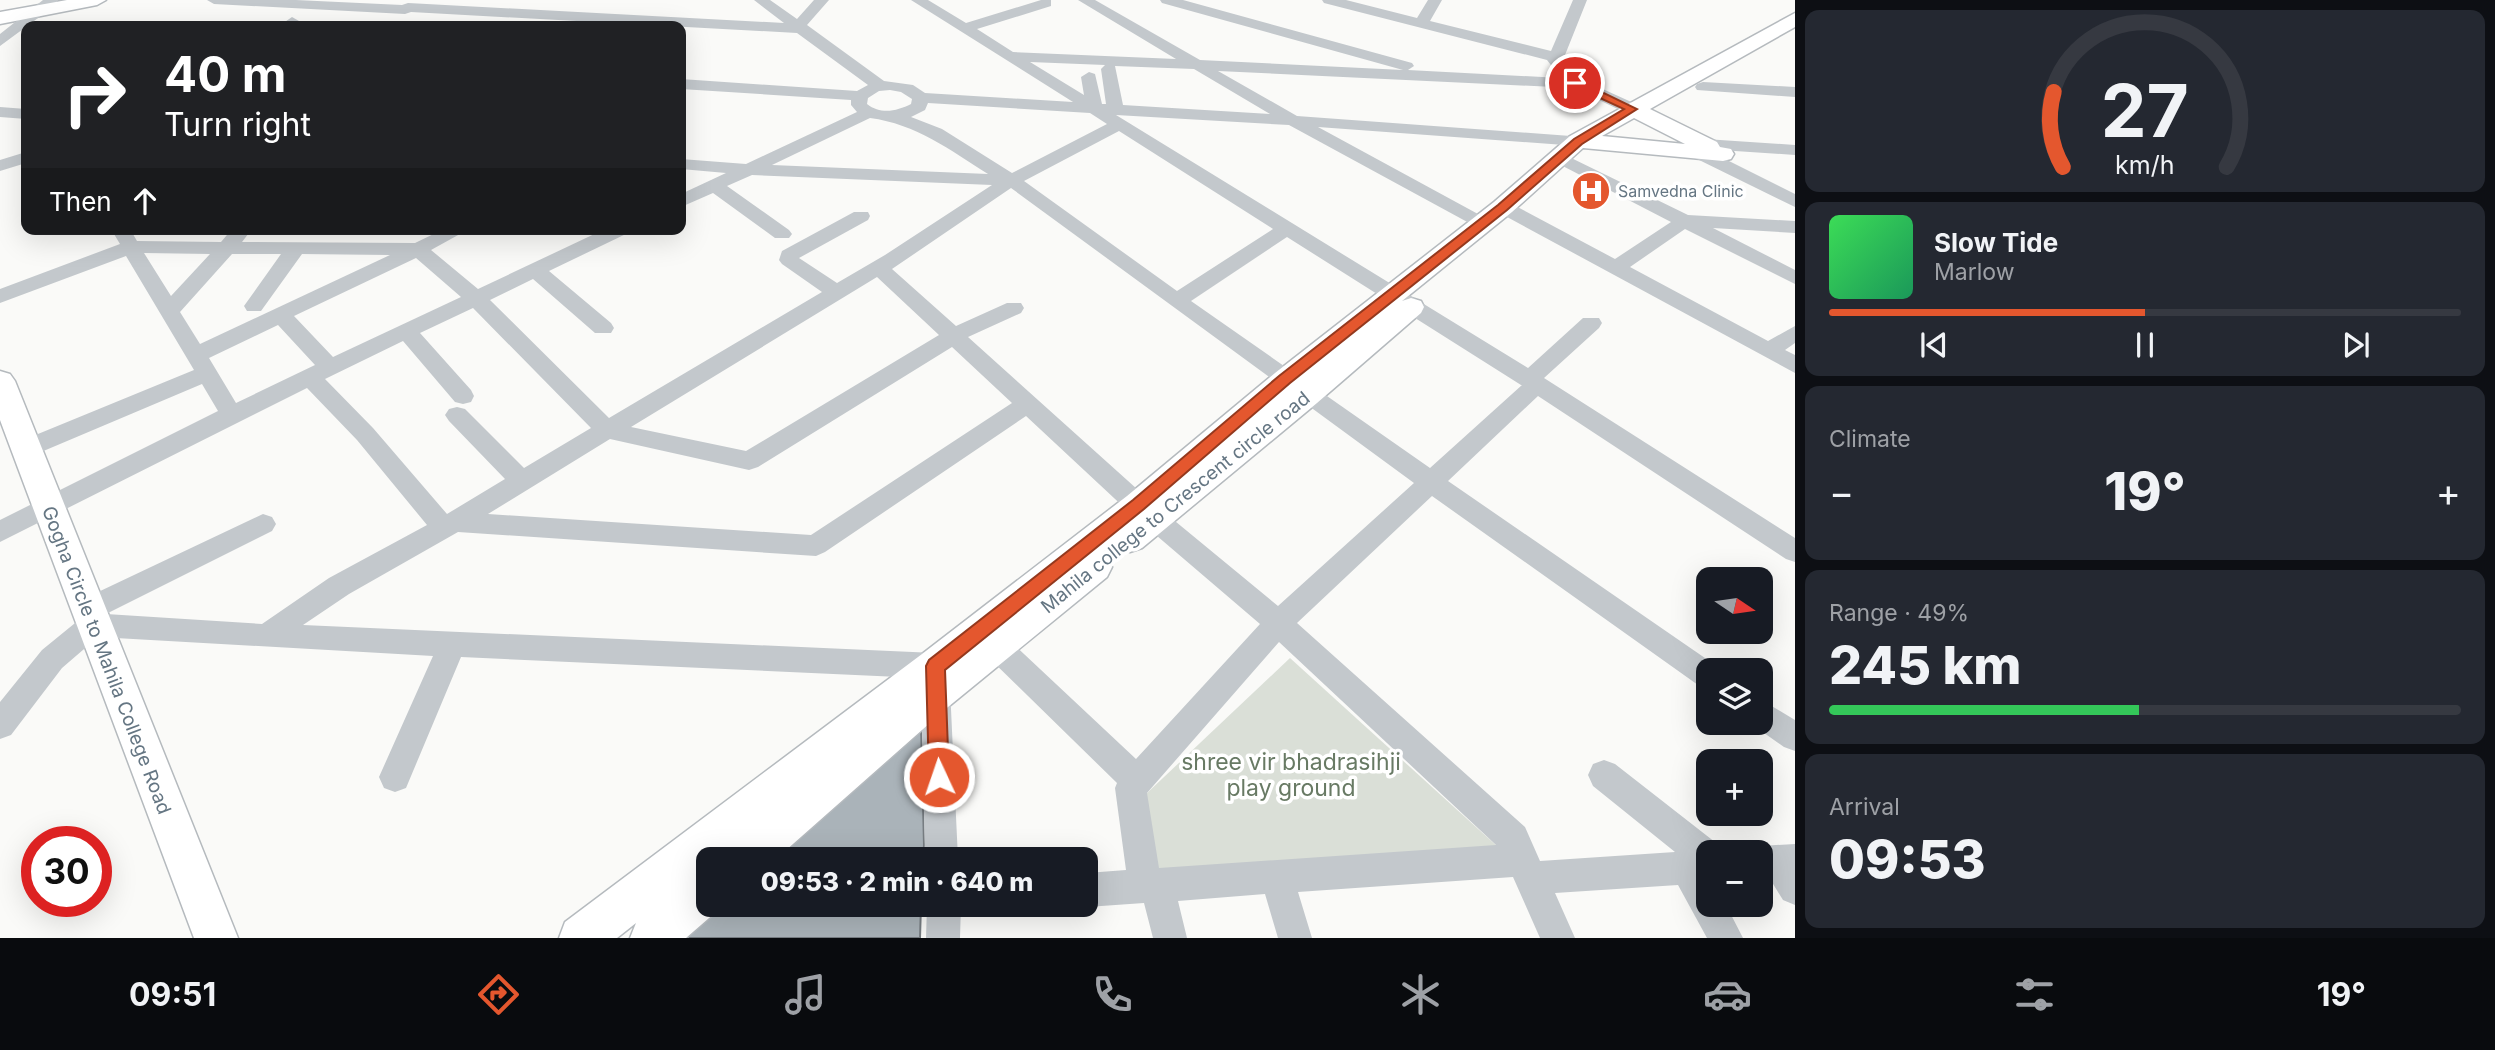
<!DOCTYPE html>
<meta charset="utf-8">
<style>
:root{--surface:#171b24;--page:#242831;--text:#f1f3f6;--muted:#9ea1a6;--line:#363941;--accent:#e4572e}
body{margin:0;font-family:Inter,sans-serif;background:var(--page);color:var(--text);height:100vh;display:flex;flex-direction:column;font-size:26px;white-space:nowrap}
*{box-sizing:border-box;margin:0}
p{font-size:23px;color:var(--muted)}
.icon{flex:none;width:38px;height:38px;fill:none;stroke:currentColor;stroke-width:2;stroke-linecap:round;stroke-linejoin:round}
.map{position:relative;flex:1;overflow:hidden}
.drawer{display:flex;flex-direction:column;gap:10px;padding:10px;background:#0d0f14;width:700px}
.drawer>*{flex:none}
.hud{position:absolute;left:21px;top:21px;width:665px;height:214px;border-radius:14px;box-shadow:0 7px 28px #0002;background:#202124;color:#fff;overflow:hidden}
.needle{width:46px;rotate:103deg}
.fabs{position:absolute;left:1696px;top:567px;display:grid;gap:14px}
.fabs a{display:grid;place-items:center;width:77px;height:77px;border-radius:14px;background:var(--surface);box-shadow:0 7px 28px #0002;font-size:35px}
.speed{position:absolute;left:21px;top:826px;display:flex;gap:14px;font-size:35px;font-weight:700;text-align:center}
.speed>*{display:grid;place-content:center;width:91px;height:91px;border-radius:50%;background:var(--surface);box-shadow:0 7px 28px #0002;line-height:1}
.speed .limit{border:10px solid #d22;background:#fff;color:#111}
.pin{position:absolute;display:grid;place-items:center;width:60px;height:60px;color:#fff;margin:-30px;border:4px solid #fff;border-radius:50%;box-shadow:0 2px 7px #0007}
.me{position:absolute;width:77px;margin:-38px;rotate:357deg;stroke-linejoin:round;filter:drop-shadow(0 0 5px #0008)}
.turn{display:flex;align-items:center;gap:24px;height:147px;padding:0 28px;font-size:32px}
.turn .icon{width:91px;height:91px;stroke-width:2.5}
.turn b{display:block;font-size:49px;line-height:60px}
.then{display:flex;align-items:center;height:66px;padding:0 28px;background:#0003;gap:14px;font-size:26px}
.big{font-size:52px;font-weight:800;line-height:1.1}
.drawer .card{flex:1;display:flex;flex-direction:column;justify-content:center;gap:10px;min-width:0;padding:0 24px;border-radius:14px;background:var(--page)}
.drawer .dial{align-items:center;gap:0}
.dial svg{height:182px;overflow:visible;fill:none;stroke:var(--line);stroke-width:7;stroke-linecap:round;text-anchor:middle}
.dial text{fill:var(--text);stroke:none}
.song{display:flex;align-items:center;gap:21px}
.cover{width:84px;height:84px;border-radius:10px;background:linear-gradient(135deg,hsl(130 70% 55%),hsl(150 70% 35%))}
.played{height:7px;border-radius:4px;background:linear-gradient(90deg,var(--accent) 50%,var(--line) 50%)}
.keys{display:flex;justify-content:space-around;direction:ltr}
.heat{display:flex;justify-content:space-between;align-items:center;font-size:38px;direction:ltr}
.charge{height:10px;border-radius:5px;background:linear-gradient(90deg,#34c759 49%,var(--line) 0)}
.trip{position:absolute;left:696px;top:847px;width:402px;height:70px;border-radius:14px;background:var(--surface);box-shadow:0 7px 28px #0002;font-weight:800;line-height:70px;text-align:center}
.menu{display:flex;height:112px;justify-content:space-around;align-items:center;background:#090b0e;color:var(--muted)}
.menu .icon{width:49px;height:49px}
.menu .active{color:var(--accent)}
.menu b{font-size:32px;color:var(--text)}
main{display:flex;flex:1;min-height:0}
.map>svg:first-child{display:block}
.green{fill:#dadfd7}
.building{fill:#aab3b9;stroke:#777d82;stroke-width:2}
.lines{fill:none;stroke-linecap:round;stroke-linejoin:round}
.major-casing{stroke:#b5babe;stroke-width:3}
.minor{fill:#c3c8cc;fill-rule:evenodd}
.major{fill:#fff;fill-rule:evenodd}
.route{fill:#e4572e;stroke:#94391e;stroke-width:2}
.labels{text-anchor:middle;stroke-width:7;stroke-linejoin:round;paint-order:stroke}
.far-poi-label{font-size:16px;fill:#657683;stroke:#fff;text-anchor:start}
.street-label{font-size:19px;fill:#657683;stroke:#fff}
.near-park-label{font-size:23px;fill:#687a64;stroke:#fff}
</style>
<main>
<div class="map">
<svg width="1795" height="938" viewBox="0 0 1795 938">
<rect width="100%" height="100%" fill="#fafaf8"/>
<!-- green -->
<path class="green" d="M1290,658l208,189 -342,26 -10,-79z"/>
<!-- building -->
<path class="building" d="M921,725l3,120 -1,14h-164z
M709,901v4h212l-1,33h-256z"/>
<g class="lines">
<!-- major casing -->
<g class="major-casing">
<path id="major" d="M67,0h39l-9,5 -97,19v-12z
M1795,13v14l-145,82 67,33 3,5 11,2 3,5 -3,5 -8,2 -140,-13 -71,64 -110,89 9,-3 10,3 3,6 -3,6 -104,90 -175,145 -12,4 -12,-4 -3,-6 -15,13 7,2 5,10 -5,10 -159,130 -172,152h-53l2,-6 -8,6h-8v7l-5,3 5,-2v38h15l-38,33h-56l6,-15 -19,15h-58l6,-16 357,-268 205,-158 148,-123 219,-171 76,-66zM1634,118l51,26 -83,-8z
M0,371l10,3 5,7 223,557h-44l-194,-518z"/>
</g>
<!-- minor -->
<path class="minor" d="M43,0h14v4l-57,42v-12z
M207,0h89l106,5 6,-2 376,20 -30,-23h16l27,19 17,-19h15l-22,25 77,56 29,4 12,8 148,9 -162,-102h17l38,23 75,-23h10v6l-74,23 36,23 163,7 -98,-59h17l105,60 203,10 -241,-67 -2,-3h23l229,63 2,3 -6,4 153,8 -14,-18 -223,-57 -2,-3h24l71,18 11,-18h14l-12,21 121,30 22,-51h14l-24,60 22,21 53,24 2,4 -2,4h-12l-52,-25 -356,-17 79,45 287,21 3,4 -9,5 -260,-19 171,93 3,4 -3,4 -7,2 -193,-105 -173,-10 412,253 55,-50h16l3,5 -3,5 -55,50 251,160v24l-9,-3 -248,-163 -90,85 270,186 2,3h-12v19l-10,-4 -266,-189 -135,127 228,204 15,34 135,-9 -82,-66 -5,-11 5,-11 11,-4 11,4 105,82 2,6h-14v53h18l17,33h-36l-29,-53 -123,8 20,45h-35l-27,-61 -215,15 14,46h-34l-13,-44 -87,7 9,37h-34l-9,-35 -57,4 -5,-2h5v-32l39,-3 -11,-82 2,-5 -131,-128 -4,-9 4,-9 10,-3 10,3 130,122 124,-135 -131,-112 -103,-96 -201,136 -9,4 -358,-24 -109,62 -46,31 632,28 10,4 4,9 9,193h-33l-4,-181 -460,-21 -55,131 -11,4 -11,-4 -5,-11 54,-121 -335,-19 -36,31 -51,67 -11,4v-37l42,-52 38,-31 -7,-9 4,-8 186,-88 9,3 4,7 -4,7 -166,83 156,10 67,-46 98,-53 -70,-85 -50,-52 -307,154v-22l218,-109 -16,-27 -168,71 -9,3 -9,-3 -3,-6 3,-6 178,-73 -68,-114 -126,47v-14l120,-45 -9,-15h19l7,12 84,1 11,-13h20l-10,13 173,1 29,-14h25l-38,21 47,39 127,-60h25l-2,4 -79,38 62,52 3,5 -3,5h-16l-62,-54 -43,21 119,118 213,-126 -40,-28 -3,-4 3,-9 72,-39h14l2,4 -2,4 -69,38 38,25 48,-28 107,-70 -240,-10 -25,11 62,44 3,4 -3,4h-14l-62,-45 -32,14v-13l45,-21 -45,-4v-10l65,5 111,-52 -6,-7v-5l-170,-11v-10l176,12 11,-6 -71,-52 -386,-21 -6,2 -191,-10zM1030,62l75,3 -4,4 5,35h-4l-7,-30 -6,-2 -8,5 3,18zM1115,66l79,3 76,45 -147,-9zM890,90l11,2 11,7 -1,5c-14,7 -30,11 -44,0l1,-6 11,-7zM928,103l162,10 17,11 -95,49 -70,-44 -31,-12 14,-7zM870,118c46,6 80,32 118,56l-216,-9zM1119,131l154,98 -96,62 -153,-110zM1011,188l403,295 -136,123 -131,-108 -179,-161 53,-24 3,-5 -3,-5h-14l-51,23 -64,-57zM1287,237l234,148h1l-92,83 -239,-167zM144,253l66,1 -39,42zM232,254h49l-37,52 3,5h14l41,-57 88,1 -190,89 -20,-32zM416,258l45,39 -128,60 -39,-41zM877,277l62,58 -193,116 -115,-24zM473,308l118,120 -67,40 -59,-59 -8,-2 -8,2 -4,6 4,6 56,58 -58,35 -74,-86 -48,-49 78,-38 52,61 8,2 8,-2 3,-6 -3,-6 -51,-57zM278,325l37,40 -79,38 -27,-45zM952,347l60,56 -201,132 -323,-21 122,-75 139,31 9,-3zM1279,642l217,203 -337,23 -12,-75z
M292,17l7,4 -4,5h-16z
M1703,82l92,5v10l-98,-7 -2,-3 2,-3z
M0,107l26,2v10l-26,-2z
M1705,139l90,6v10l-90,-6 90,45v13l-102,-50 -3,-4 9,-5 -3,-4z
M26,152v11l-26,8v-11z
M1561,153l127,62 107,6v12l-82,-5 82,42v14l-110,-55 -55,38 138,74 27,-15v17l-10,7 10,5v18l-299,-162 -2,-4 2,-4h14l105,56 56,-37 -116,-60 -3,-4 3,-4z
M1760,699l35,21v31l-11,-4 -34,-24h10z
M1795,844v61l-12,-5 -13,-21 -10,1v-28h-12l12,-6z
M927,905h34l-1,33h-34z"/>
<!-- major -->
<use href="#major" class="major"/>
</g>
<!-- route -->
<path class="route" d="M1572,81h7l58,28 -55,35 -75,66 -217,173 -146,126 -199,161 4,107 -3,7 -7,3 -7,-3 -3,-7 -3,-111 3,-6 204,-160 146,-124 219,-171 76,-66 50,-30 -52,-24z"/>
<!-- icons -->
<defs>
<g id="hospital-disc" transform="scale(2.0125)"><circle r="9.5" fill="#e4572e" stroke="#fff"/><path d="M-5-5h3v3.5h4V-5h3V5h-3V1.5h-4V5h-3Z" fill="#fff"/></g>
</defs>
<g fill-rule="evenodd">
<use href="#hospital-disc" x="1591" y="191"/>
</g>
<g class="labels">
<!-- far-poi labels -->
<g class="far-poi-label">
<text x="1618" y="197">Samvedna Clinic</text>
</g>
<!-- street labels -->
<g class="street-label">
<text transform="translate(1175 502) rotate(-39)" y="7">Mahila college to Crescent circle road</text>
<text transform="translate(107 660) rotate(69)" y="7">Gogha Circle to Mahila College Road</text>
</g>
<!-- near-park labels -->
<g class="near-park-label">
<text x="1291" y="770">shree vir bhadrasihji<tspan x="1291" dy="26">play ground</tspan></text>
</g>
</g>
</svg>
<div class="fabs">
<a><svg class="needle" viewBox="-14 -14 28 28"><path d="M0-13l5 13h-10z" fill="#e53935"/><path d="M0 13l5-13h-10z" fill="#9ea1a6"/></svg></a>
<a><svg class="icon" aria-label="layers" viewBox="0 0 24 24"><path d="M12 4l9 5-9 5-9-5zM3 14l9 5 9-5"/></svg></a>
<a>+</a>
<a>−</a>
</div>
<div class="speed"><div class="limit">30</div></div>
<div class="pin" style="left:1575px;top:83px;background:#d93025"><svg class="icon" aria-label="arrive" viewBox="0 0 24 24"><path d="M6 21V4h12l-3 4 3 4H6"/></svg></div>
<svg class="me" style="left:939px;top:777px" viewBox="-20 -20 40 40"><circle r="17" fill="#e4572e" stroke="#fff" stroke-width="3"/><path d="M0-11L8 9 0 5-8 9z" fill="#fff"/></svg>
<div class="trip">09:53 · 2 min · 640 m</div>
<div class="hud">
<div class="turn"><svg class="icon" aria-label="right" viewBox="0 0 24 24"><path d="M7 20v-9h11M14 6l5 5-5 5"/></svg><div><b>40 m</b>Turn right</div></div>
<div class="then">Then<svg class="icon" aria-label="ahead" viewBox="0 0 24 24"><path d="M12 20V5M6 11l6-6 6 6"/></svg></div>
</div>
</div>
<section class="drawer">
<div class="card dial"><svg viewBox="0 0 100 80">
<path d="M14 69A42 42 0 1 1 86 69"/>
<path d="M14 69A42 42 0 0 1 10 36" stroke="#e4572e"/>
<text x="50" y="56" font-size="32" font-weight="700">27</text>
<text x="50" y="72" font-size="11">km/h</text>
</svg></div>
<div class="card">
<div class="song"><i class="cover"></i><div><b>Slow Tide</b><p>Marlow</p></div></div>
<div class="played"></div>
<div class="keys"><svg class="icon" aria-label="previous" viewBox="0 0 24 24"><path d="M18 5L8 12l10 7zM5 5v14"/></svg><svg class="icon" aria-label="pause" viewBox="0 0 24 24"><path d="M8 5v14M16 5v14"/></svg><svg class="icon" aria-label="next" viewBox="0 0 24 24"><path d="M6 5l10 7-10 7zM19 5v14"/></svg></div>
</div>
<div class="card"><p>Climate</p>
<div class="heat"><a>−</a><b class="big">19°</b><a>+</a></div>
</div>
<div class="card"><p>Range · 49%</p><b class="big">245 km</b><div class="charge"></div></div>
<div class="card"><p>Arrival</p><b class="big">09:53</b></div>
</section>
</main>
<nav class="menu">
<b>09:51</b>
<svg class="icon active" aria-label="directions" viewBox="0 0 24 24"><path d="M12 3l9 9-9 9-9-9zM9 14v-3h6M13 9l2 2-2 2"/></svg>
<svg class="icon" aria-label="music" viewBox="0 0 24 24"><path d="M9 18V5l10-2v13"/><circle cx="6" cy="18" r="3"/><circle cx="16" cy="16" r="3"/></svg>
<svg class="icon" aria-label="phone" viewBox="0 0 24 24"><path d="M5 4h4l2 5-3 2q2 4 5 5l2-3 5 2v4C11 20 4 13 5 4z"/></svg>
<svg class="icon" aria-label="climate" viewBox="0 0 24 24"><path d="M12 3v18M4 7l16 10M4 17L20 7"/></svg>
<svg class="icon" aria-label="car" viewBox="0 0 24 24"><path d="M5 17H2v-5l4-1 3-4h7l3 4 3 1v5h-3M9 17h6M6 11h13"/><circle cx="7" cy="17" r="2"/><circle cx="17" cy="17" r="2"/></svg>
<svg class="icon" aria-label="filters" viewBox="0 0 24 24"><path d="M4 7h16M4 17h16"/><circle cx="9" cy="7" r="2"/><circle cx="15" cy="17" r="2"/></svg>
<b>19°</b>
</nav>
